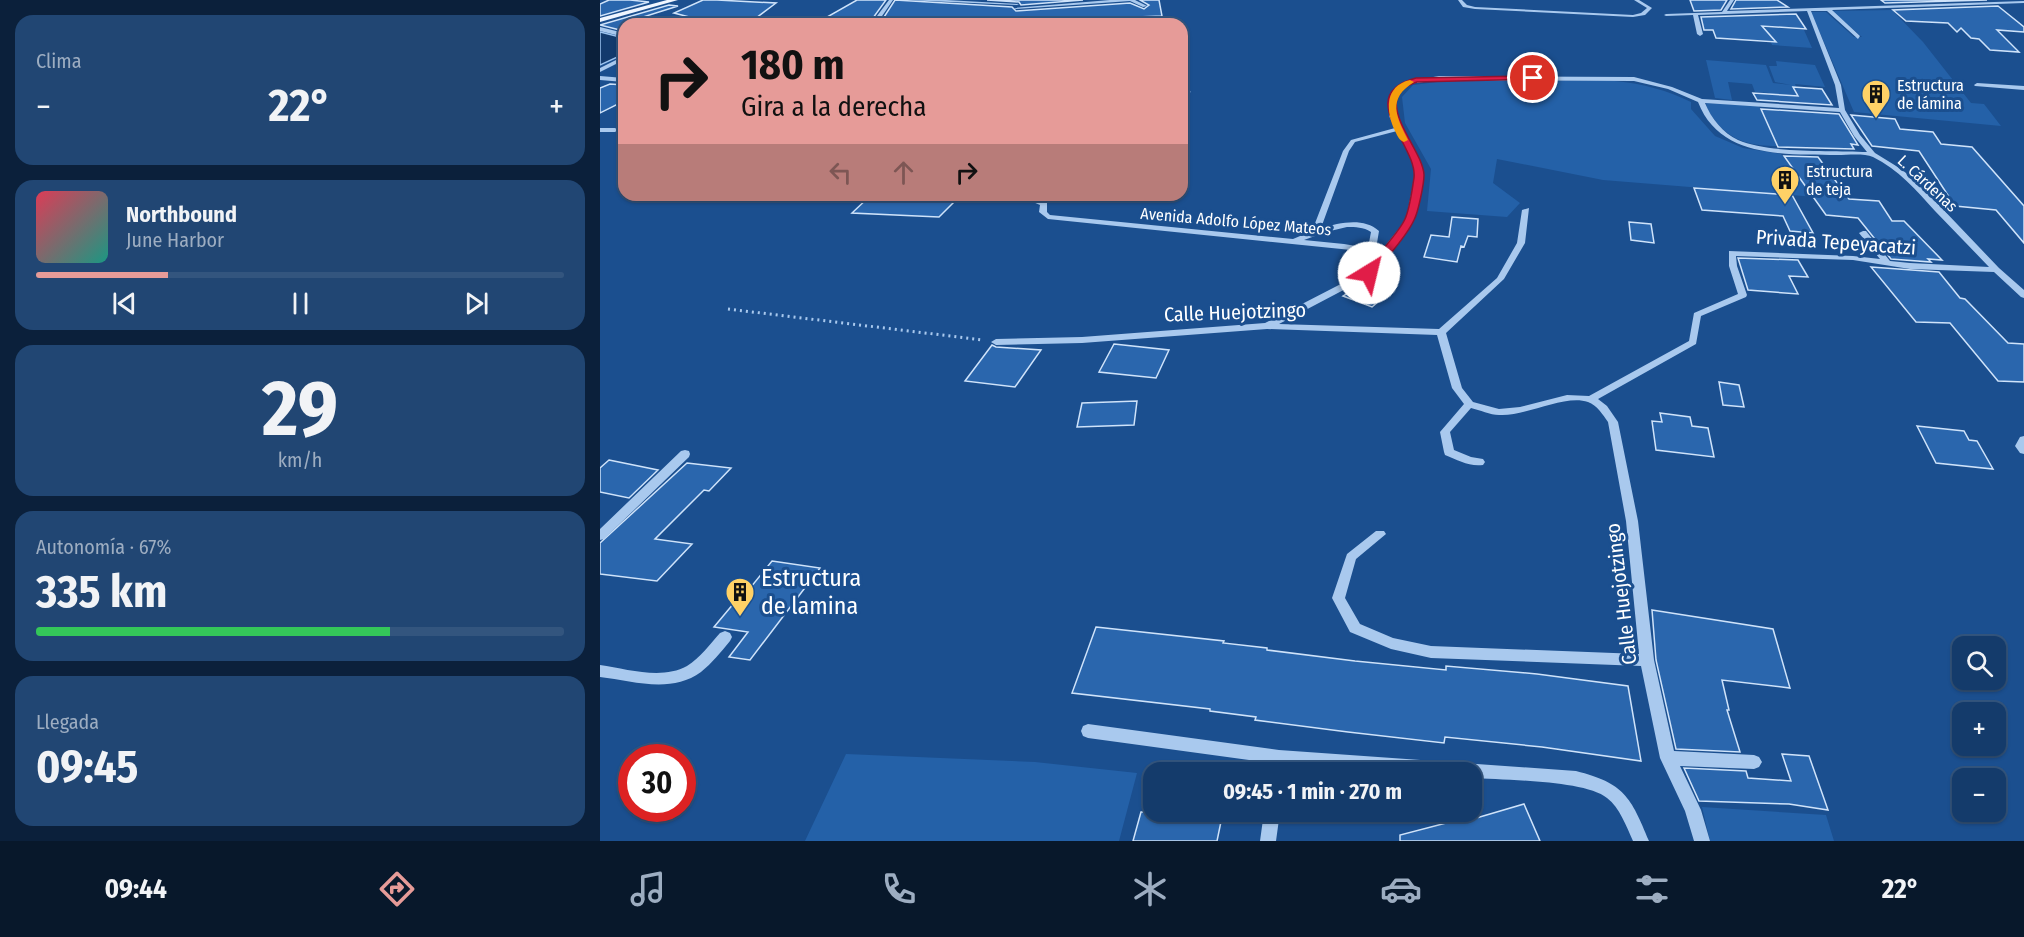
<!DOCTYPE html>
<html lang="es">
<meta charset="utf-8">
<style>
:root{--surface:#143b6b;--page:#214673;--text:#f1f3f6;--muted:#9dadc1;--line:#33557e;--accent:#e69b98}
body{margin:0;font-family:"Fira Sans Condensed",sans-serif;background:var(--page);color:var(--text);height:100vh;display:flex;flex-direction:column;font-size:22px;white-space:nowrap}
*{box-sizing:border-box;margin:0}
p{font-size:20px;color:var(--muted)}
.icon{flex:none;width:33px;height:33px;fill:none;stroke:currentColor;stroke-width:2;stroke-linecap:round;stroke-linejoin:round}
.map{position:relative;flex:1;overflow:hidden}
.drawer{display:flex;flex-direction:column;gap:15px;padding:15px;background:#0b203b;width:600px}
.drawer>*{flex:none}
.top-card{position:absolute;left:18px;top:18px;width:570px;height:183px;border-radius:18px;box-shadow:0 2px 4px #0004,0 0 0 2px var(--line);background:#e69b98;color:#111;overflow:hidden}
.fabs{position:absolute;left:1352px;top:636px;display:grid;gap:12px}
.fabs a{display:grid;place-items:center;width:54px;height:54px;border-radius:12px;background:var(--surface);box-shadow:0 2px 4px #0004,0 0 0 2px var(--line);font-size:30px}
.speed{position:absolute;left:18px;top:744px;display:flex;gap:12px;font-size:30px;font-weight:700;text-align:center}
.speed>*{display:grid;place-content:center;width:78px;height:78px;border-radius:50%;background:var(--surface);box-shadow:0 2px 4px #0004,0 0 0 2px var(--line);line-height:1}
.speed .limit{border:9px solid #d22;background:#fff;color:#111}
.pin{position:absolute;display:grid;place-items:center;width:51px;height:51px;color:#fff;margin:-26px;border:3px solid #fff;border-radius:50%;box-shadow:0 2px 6px #0007}
.me{position:absolute;width:66px;margin:-33px;rotate:36deg;stroke-linejoin:round;filter:drop-shadow(0 0 4px #0008)}
.turn{display:flex;align-items:center;gap:21px;height:126px;padding:0 24px;font-size:27px}
.turn .icon{width:78px;height:78px;stroke-width:2.5}
.turn b{display:block;font-size:42px;line-height:51px}
.lanes{display:flex;align-items:center;height:57px;padding:0 24px;background:#0003;justify-content:center;gap:30px;direction:ltr}
.lanes .off{opacity:.35}
.big{font-size:45px;font-weight:700;line-height:1.1}
.drawer .widget{flex:1;display:flex;flex-direction:column;justify-content:center;gap:9px;min-width:0;padding:0 21px;border-radius:18px;background:var(--page)}
.drawer .dial{align-items:center;gap:0}
.dial b{font-size:78px;line-height:1}
.song{display:flex;align-items:center;gap:18px}
.cover{width:72px;height:72px;border-radius:9px;background:linear-gradient(135deg,hsl(350 70% 55%),hsl(170 70% 35%))}
.played{height:6px;border-radius:3px;background:linear-gradient(90deg,var(--accent) 25%,var(--line) 25%)}
.keys{display:flex;justify-content:space-around;direction:ltr}
.heat{display:flex;justify-content:space-between;align-items:center;font-size:33px;direction:ltr}
.charge{height:9px;border-radius:4px;background:linear-gradient(90deg,#34c759 67%,var(--line) 0)}
.trip{position:absolute;left:543px;top:762px;width:339px;height:60px;border-radius:18px;background:var(--surface);box-shadow:0 2px 4px #0004,0 0 0 2px var(--line);font-weight:700;line-height:60px;text-align:center}
.menu{display:flex;height:96px;justify-content:space-around;align-items:center;background:#08182b;color:var(--muted)}
.menu .icon{width:42px;height:42px}
.menu .on{color:var(--accent)}
.menu b{font-size:27px;color:var(--text)}
main{display:flex;flex:1;min-height:0}
.map>svg:first-child{display:block}
.green{fill:#2461a8}
.water{fill:#123a6d;stroke:#9cc4f0;stroke-width:1.5}
.building{fill:#2a66ad;stroke:#cfe3fa;stroke-width:1.5}
.lines{fill:none;stroke-linecap:round;stroke-linejoin:round}
.path{stroke:#a9c9ee;stroke-width:3;stroke-dasharray:2 4;stroke-linecap:butt}
.minor{fill:#a9c9ee;fill-rule:evenodd}
.major{fill:#f0f6ff;fill-rule:evenodd}
.route{fill:#e11d48;stroke:#92132f;stroke-width:1.5}
.slow{fill:#f59e0b}
.labels{text-anchor:middle;stroke-width:6;stroke-linejoin:round;paint-order:stroke}
.far-poi-label{font-size:16px;fill:#fff;stroke:#1b4f8f;text-anchor:start}
.far-street-label{font-size:16px;fill:#fff;stroke:#1b4f8f}
.street-label{font-size:20px;fill:#fff;stroke:#1b4f8f}
.near-poi-label{font-size:24px;fill:#fff;stroke:#1b4f8f;text-anchor:start}
</style>
<main>
<section class="drawer">
<div class="widget"><p>Clima</p>
<div class="heat"><a>−</a><b class="big">22°</b><a>+</a></div>
</div>
<div class="widget">
<div class="song"><i class="cover"></i><div><b>Northbound</b><p>June Harbor</p></div></div>
<div class="played"></div>
<div class="keys"><svg class="icon" aria-label="previous" viewBox="0 0 24 24"><path d="M18 5L8 12l10 7zM5 5v14"/></svg><svg class="icon" aria-label="pause" viewBox="0 0 24 24"><path d="M8 5v14M16 5v14"/></svg><svg class="icon" aria-label="next" viewBox="0 0 24 24"><path d="M6 5l10 7-10 7zM19 5v14"/></svg></div>
</div>
<div class="widget dial"><b>29</b><p>km/h</p></div>
<div class="widget"><p>Autonomía · 67%</p><b class="big">335 km</b><div class="charge"></div></div>
<div class="widget"><p>Llegada</p><b class="big">09:45</b></div>
</section>
<div class="map">
<svg width="1424" height="841" viewBox="0 0 1424 841">
<rect width="100%" height="100%" fill="#1b4f8f"/>
<!-- green -->
<path class="green" d="M1292,10l31,32 48,61 13,1 17,22 -147,-14 -43,-100h15l28,25h8l-30,-26z
M1165,27l39,3 8,18 -40,-3z
M1106,60l60,5 7,18 18,2 -16,-3 -6,-16h8l-1,-5 39,4 10,22 -30,-3 6,15 -30,-2 -2,-4 -14,-1 -3,-8 -24,-2 4,18 -17,-2z
M845,81h170c29,3 51,9 76,21v7l24,27 28,12 38,6 35,43 -213,-17 -106,-21 -4,24 27,20 -13,14 -80,-6 4,-42 -26,-46 -3,-26 11,-12z
M1106,103l53,3 18,40c-24,0 -44,-4 -60,-23 -5,-7 -10,-11 -11,-20z
M246,754l189,8 102,11 -18,68h-314z
M1102,807l124,8 8,26h-124z"/>
<!-- water -->
<path class="water" d="M0,32l24,6v16l-24,11z"/>
<!-- building -->
<path class="building" d="M9,0h21l19,2 -49,14v-12z
M103,0h14l59,3 -28,21h-32l-42,-11z
M257,0h29l-13,18 -46,-1z
M295,0l117,7 4,4 114,-8 14,6 5,-4 -9,-5h19l3,16 -102,4 -5,4h-17v-5l-154,-2z
M387,0h96l-62,5 -2,-3z
M1090,0h37l-6,10 -27,1z
M1136,0h41l11,7 -57,2z
M1281,0h106l-102,3z
M69,5l9,1 -54,17v8l-24,-6z
M1398,6l26,21v5l-27,-2 22,22 -29,-2 -11,-11 -8,-1 -10,-10 -4,4 -9,-9 -42,-2 -13,-11z
M1196,14l10,15 -44,-3 14,16 -60,-4 -3,-8h-9l-3,-13z
M10,84l14,1v16l-24,12v-25z
M1193,87l29,2 10,16 -75,-5 -4,-7 45,3z
M1161,109l78,5 19,31 -7,-1 3,5 -76,-2z
M1251,115l44,4 5,10 33,3 8,12 31,3 52,59v37l-28,-33 -41,-4 -36,-55 -47,-5z
M1184,156l34,1 31,42 30,2 13,20h12l38,39 -14,-1 3,3 -40,-3 -33,-41 -32,-3z
M1094,188l98,7 21,38 -23,-2 -7,-15 -81,-6z
M271,195h90l-22,22 -87,-4z
M852,217l26,2 -1,18 -9,-1 -4,11 -3,-1 -4,16 -33,-5 7,-22 18,2z
M1029,222l22,2 3,19 -23,-3z
M1138,258l60,2 10,17 -19,-1 9,18 -50,-4z
M1271,267l68,5 21,26 5,1 43,44 16,1v38l-26,-1 -48,-58 -34,-1z
M771,278l25,9 -24,20 -29,-11z
M514,344l55,6 -13,28 -57,-6z
M392,345l4,2 45,3 -26,37 -50,-6z
M1119,382l20,3 5,22 -21,-2z
M537,401l-3,24 -57,2 5,-24z
M1060,413l30,4 2,9 16,2 6,29 -58,-7 -4,-29 10,1z
M1317,426l47,5 5,9 8,1 16,28 -57,-6z
M9,460l49,10 -29,28 -29,-6v-24z
M87,463l44,5 -22,23 -5,-1 -49,49 37,5 -35,37 -57,-7v-31z
M172,561l48,7 -70,92 -21,-3 19,-25 -34,-5 20,-24h4z
M1052,610l121,19 17,59 -68,-8 7,30h-2l13,42 -64,-3 -20,-89z
M496,627l128,14 -1,2 44,5v2l88,11 91,9v-4l91,8 91,12 13,75 -99,-14 -97,-10 -1,6 -96,-11 -93,-12 1,-3 -46,-6v-2l-138,-16z
M1182,754l27,2 19,54 -39,-6 -90,-3 -15,-33 62,3 2,7 43,3z
M924,804l16,37h-140v-6l73,-19v3z
M541,812h82l-6,29h-84z"/>
<g class="lines">
<!-- path -->
<path class="path" d="M128,309l255,31"/>
<!-- minor -->
<path class="minor" d="M289,0h4l-13,19 130,3 3,2 -135,-2 -1,2h-6z
M306,0h40l73,4 -2,1z
M510,0h25l12,6 -4,1 -13,-6 -114,8 -2,-1z
M858,0h4l5,5 8,2 158,8 8,-2 6,-5 -13,-8h5l13,8 -7,7 -12,2 -158,-8 -12,-2z
M1130,0h4l-7,11 297,-10v2l-192,7 28,26 -2,3 -31,-28h-16l30,74 4,25 15,25 15,18 26,16 16,13 82,86 25,22v8l-3,-1 -27,-25 -84,-3 -57,-9 -117,-4 1,10 10,29 -1,2 -45,19 -5,28 -98,55 9,7 11,16 20,99 16,139 20,91 80,4 5,2 3,5 -3,5 -5,2 -74,-3 21,44 9,31h-16l-9,-30 -25,-53 -19,-92 -210,-8 -40,-9 -41,-17 -18,-34 15,-44 29,-23h8l2,3 -30,25 -11,39 15,26 33,14 38,8 208,8 -13,-133 -18,-99c-5,-7 -11,-17 -20,-20 -24,-8 -63,15 -89,13 -9,0 -19,-5 -28,-7l-21,24 4,18 17,7 12,2 2,3 -2,3c-14,2 -25,-5 -38,-10l-1,-3 -4,-20 24,-28 -12,-16 -15,-53 -170,-6 -185,14 -86,2 -5,-3 5,-3 86,-2 183,-14 101,-52 7,-10 -12,-10 -313,-32 -9,-7 1,-7 -14,-6 -18,-2 -4,-2h24l19,7v10l3,3 243,24 19,-8 31,-80 8,-11 44,-12 -6,-12 2,-20 13,-14 35,-6 195,1 38,10 30,12 137,9 -4,-23 -28,-74 -109,4 5,19 -3,2 -3,-2 -4,-19 -27,1 -2,-1 2,-1 56,-2zM839,80l195,1 34,8 30,13c22,57 88,52 139,53 11,0 27,-2 36,2 25,12 44,34 62,54 18,19 36,37 54,56l-79,-4 -20,-2 -24,-30h-3l-4,2 21,26 -27,-3 -124,-5v15l9,28 -44,19 -5,28 -100,55 -22,-1 -47,12 -21,2 -26,-7 -11,-14 -16,-55 58,-54 21,-36 4,-35 -7,2 -5,33 -20,35 -58,51 -160,-5 93,-49 42,-55 9,-45 -5,-17 -23,-42 1,-19 12,-13zM1105,103l135,9 14,24 13,16c-35,-2 -97,2 -129,-12 -15,-7 -27,-22 -33,-37zM797,131l15,27 3,17 -9,45 -29,36 -2,-1 4,-24c-16,-14 -39,-8 -58,-3l28,-77 6,-9zM747,227c9,0 16,0 24,5l-3,16 -24,-4 -40,-4 22,-8z
M160,17l4,1 -6,6h-6z
M564,18h7l3,6h-6l-1,-4 -110,4 3,-2z
M0,27l24,6v4l-24,-6z
M24,56v4l-24,12v-4z
M0,76l24,2v4l-24,-2z
M1377,83l47,3v4l-49,-4 -1,-1z
M582,91l6,-1 3,2 -9,3z
M0,128h15l3,2 -3,2h-15z
M1424,436v18l-4,-1 -5,-7 5,-9z
M85,450l4,1 1,3 -1,3 -85,82 -4,1v-11l81,-78z
M125,631l5,2 2,4 -2,4c-9,11 -18,22 -29,31 -30,22 -68,9 -101,5v-12c27,4 62,15 87,1 13,-8 23,-22 33,-33z
M488,724l191,26 297,21c48,12 55,26 73,70h-16c-7,-15 -13,-33 -26,-43 -22,-18 -104,-18 -135,-20v-6h-75l-111,-7 -2,7h-14l1,-9 -183,-25 -5,-2 -2,-5 2,-5z
M664,812h16l-4,29h-16z"/>
<!-- major -->
<path class="major" d="M67,0h11l-78,22v-4z"/>
</g>
<!-- route -->
<path class="route" d="M933,76l4,2 -1,1 -119,3c-50,15 6,65 7,93 0,9 -6,38 -10,45 -8,18 -29,39 -41,55h-8v-4c10,-14 34,-38 40,-52 5,-11 7,-29 9,-41 4,-33 -62,-83 2,-100z"/>
<!-- slow -->
<path class="slow" d="M810,80l4,2c-27,17 -18,34 -6,58l-4,2c-5,-2 -6,-5 -9,-11 -9,-19 -11,-45 15,-51z"/>
<!-- icons -->
<defs>
<g id="building-pin" transform="scale(1.5)"><path d="M0 17L-7.5 6A9.5 9.5 0 1 1 7.5 6Z" fill="#ffd166" stroke="#1b4f8f"/><path d="M-4-6H4V6H1V3H-1V6H-4ZM-2.5-4.3h1.7v1.8h-1.7ZM.8-4.3h1.7v1.8H.8ZM-2.5-1h1.7V.8h-1.7ZM.8-1h1.7V.8H.8Z" fill="#111"/></g>
</defs>
<g fill-rule="evenodd">
<use href="#building-pin" x="1276" y="94"/>
<use href="#building-pin" x="1185" y="180"/>
<use href="#building-pin" x="140" y="592"/>
</g>
<g class="labels">
<!-- far-poi labels -->
<g class="far-poi-label">
<text x="1297" y="91">Estructura<tspan x="1297" dy="18">de lámina</tspan></text>
<text x="1206" y="177">Estructura<tspan x="1206" dy="18">de teja</tspan></text>
</g>
<!-- far-street labels -->
<g class="far-street-label">
<text transform="translate(1328 183) rotate(43)" y="6">L. Cárdenas</text>
<text transform="translate(636 221) rotate(5)" y="6">Avenida Adolfo López Mateos</text>
</g>
<!-- street labels -->
<g class="street-label">
<text transform="translate(1236 242) rotate(4)" y="7">Privada Tepeyacatzi</text>
<text transform="translate(635 312) rotate(-2)" y="7">Calle Huejotzingo</text>
<text transform="translate(1021 594) rotate(-97)" y="7">Calle Huejotzingo</text>
</g>
<!-- near-poi labels -->
<g class="near-poi-label">
<text x="161" y="586">Estructura<tspan x="161" dy="28">de lamina</tspan></text>
</g>
</g>
</svg>
<div class="fabs">
<a><svg class="icon" aria-label="search" viewBox="0 0 24 24"><circle cx="10" cy="10" r="6"/><path d="M15 15l6 6"/></svg></a>
<a>+</a>
<a>−</a>
</div>
<div class="speed"><div class="limit">30</div></div>
<div class="pin" style="left:933px;top:78px;background:#d93025"><svg class="icon" aria-label="arrive" viewBox="0 0 24 24"><path d="M6 21V4h12l-3 4 3 4H6"/></svg></div>
<svg class="me" style="left:769px;top:273px" viewBox="-20 -20 40 40"><circle r="19" fill="#fff"/><path d="M0-13L10 11 0 6-10 11z" fill="#e11d48"/></svg>
<div class="trip">09:45 · 1 min · 270 m</div>
<div class="top-card">
<div class="turn"><svg class="icon" aria-label="right" viewBox="0 0 24 24"><path d="M7 20v-9h11M14 6l5 5-5 5"/></svg><div><b>180 m</b>Gira a la derecha</div></div>
<div class="lanes"><svg class="icon off" aria-label="left" viewBox="0 0 24 24"><path d="M17 20v-9H6M10 6l-5 5 5 5"/></svg><svg class="icon off" aria-label="ahead" viewBox="0 0 24 24"><path d="M12 20V5M6 11l6-6 6 6"/></svg><svg class="icon" aria-label="right" viewBox="0 0 24 24"><path d="M7 20v-9h11M14 6l5 5-5 5"/></svg></div>
</div>
</div>
</main>
<nav class="menu">
<b>09:44</b>
<svg class="icon on" aria-label="directions" viewBox="0 0 24 24"><path d="M12 3l9 9-9 9-9-9zM9 14v-3h6M13 9l2 2-2 2"/></svg>
<svg class="icon" aria-label="music" viewBox="0 0 24 24"><path d="M9 18V5l10-2v13"/><circle cx="6" cy="18" r="3"/><circle cx="16" cy="16" r="3"/></svg>
<svg class="icon" aria-label="phone" viewBox="0 0 24 24"><path d="M5 4h4l2 5-3 2q2 4 5 5l2-3 5 2v4C11 20 4 13 5 4z"/></svg>
<svg class="icon" aria-label="climate" viewBox="0 0 24 24"><path d="M12 3v18M4 7l16 10M4 17L20 7"/></svg>
<svg class="icon" aria-label="car" viewBox="0 0 24 24"><path d="M5 17H2v-5l4-1 3-4h7l3 4 3 1v5h-3M9 17h6M6 11h13"/><circle cx="7" cy="17" r="2"/><circle cx="17" cy="17" r="2"/></svg>
<svg class="icon" aria-label="filters" viewBox="0 0 24 24"><path d="M4 7h16M4 17h16"/><circle cx="9" cy="7" r="2"/><circle cx="15" cy="17" r="2"/></svg>
<b>22°</b>
</nav>
